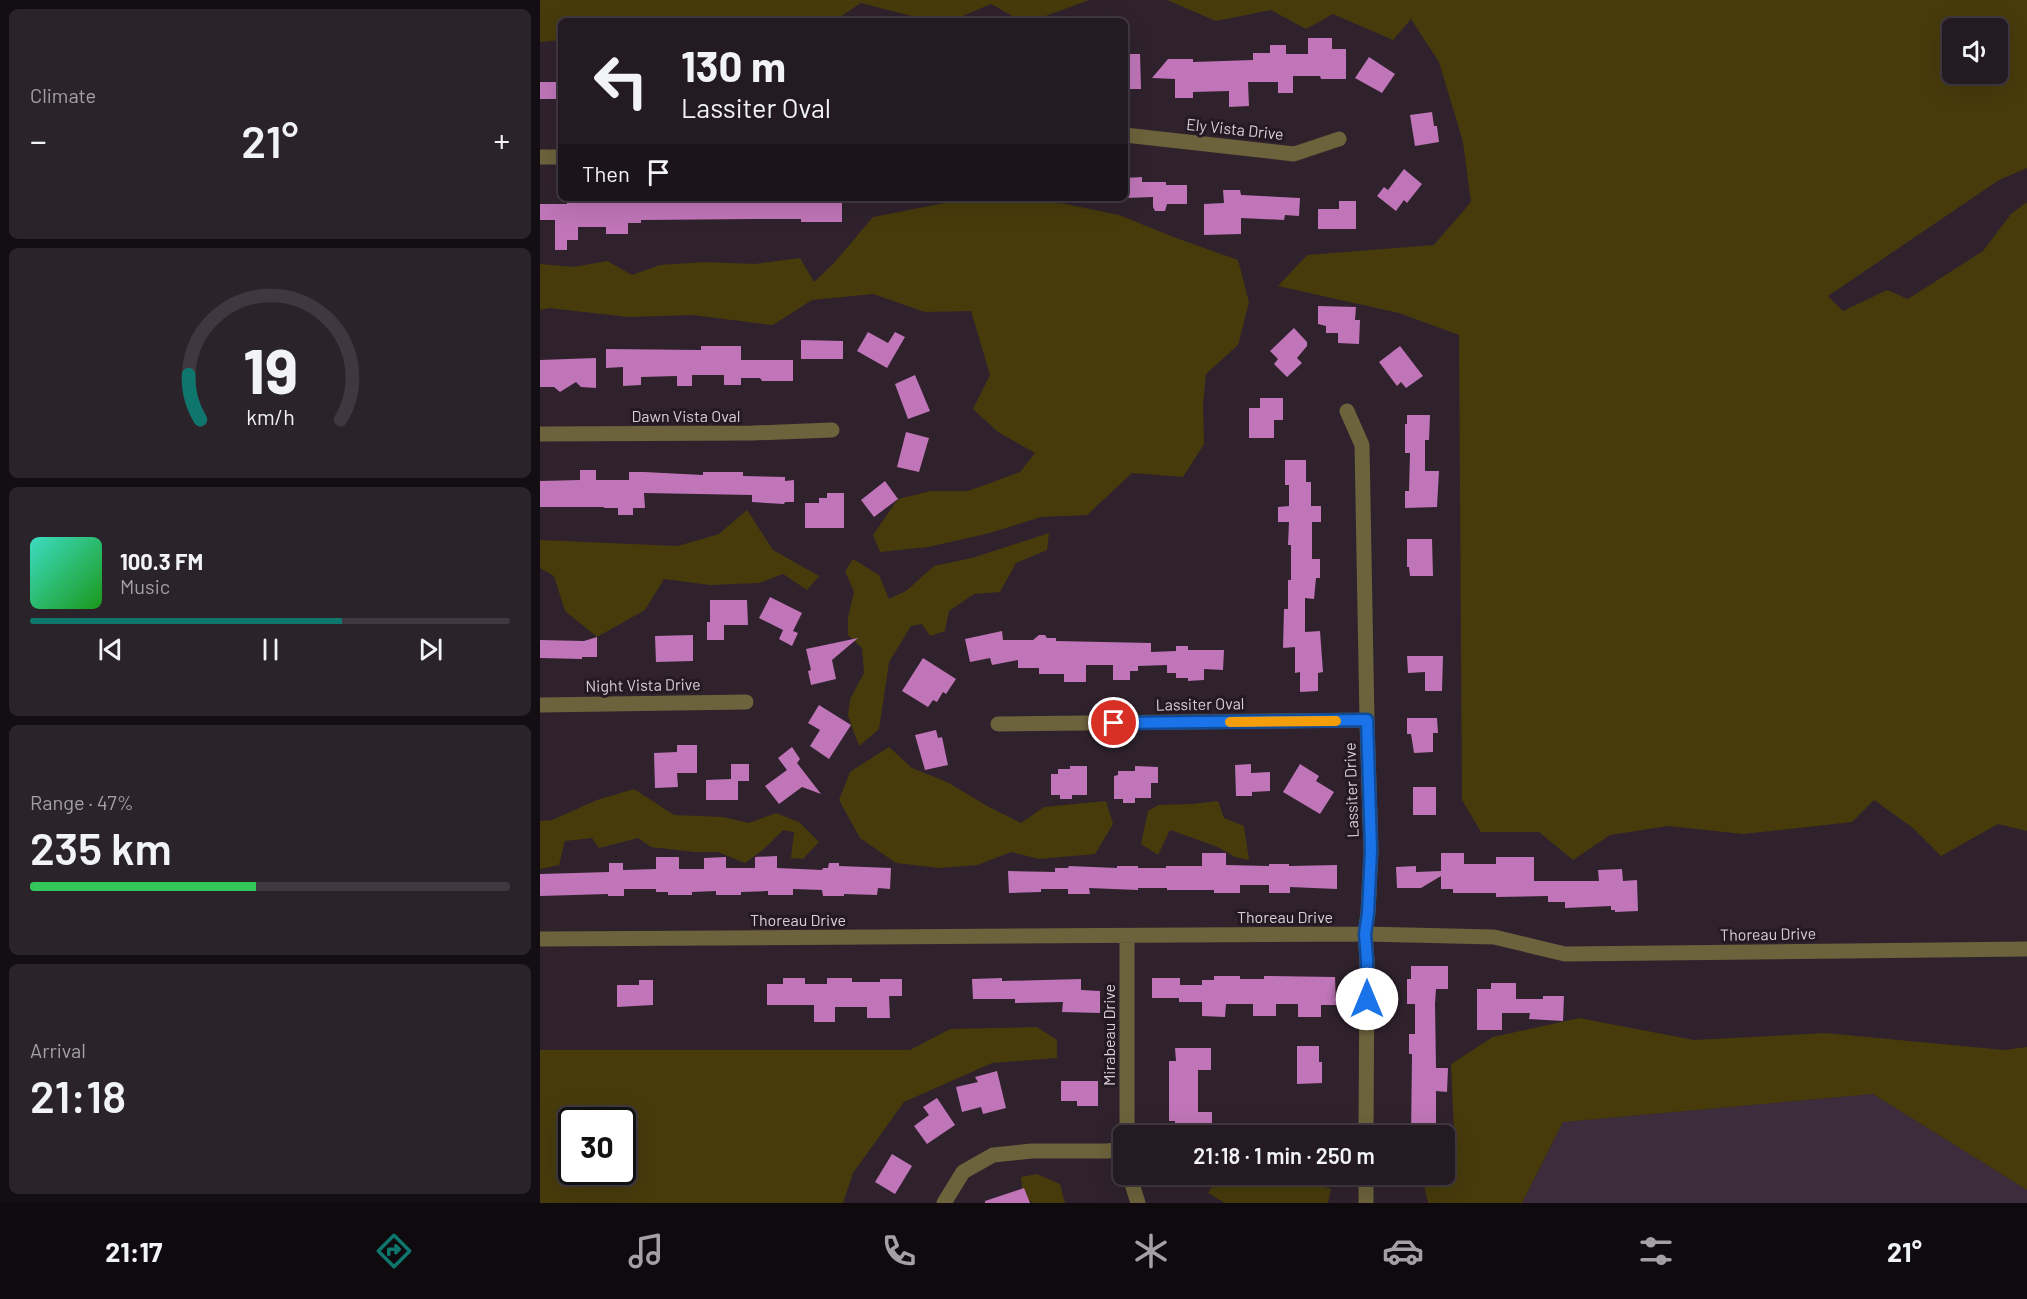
<!DOCTYPE html>
<meta charset="utf-8">
<style>
:root{--surface:#231a22;--page:#2b232a;--text:#f1f3f6;--muted:#a3a1a5;--line:#403840;--accent:#0f766e}
body{margin:0;font-family:Barlow,sans-serif;background:var(--page);color:var(--text);height:100vh;display:flex;flex-direction:column;font-size:22px;white-space:nowrap}
*{box-sizing:border-box;margin:0}
p{font-size:20px;color:var(--muted)}
.icon{flex:none;width:33px;height:33px;fill:none;stroke:currentColor;stroke-width:2;stroke-linecap:round;stroke-linejoin:round}
.map{position:relative;flex:1;overflow:hidden}
.panel{display:flex;flex-direction:column;gap:9px;padding:9px;background:#130e13;width:540px}
.panel>*{flex:none}
.top-card{position:absolute;left:18px;top:18px;width:570px;height:183px;border-radius:9px;box-shadow:0 6px 24px #0002,0 0 0 2px var(--line);background:#231a22;color:var(--text);overflow:hidden}
.fabs{position:absolute;left:1402px;top:18px;display:grid;gap:12px}
.fabs a{display:grid;place-items:center;width:66px;height:66px;border-radius:9px;background:var(--surface);box-shadow:0 6px 24px #0002,0 0 0 2px var(--line);font-size:30px}
.speed{position:absolute;left:18px;top:1107px;display:flex;gap:12px;font-size:30px;font-weight:700;text-align:center}
.speed>*{display:grid;place-content:center;width:78px;height:78px;border-radius:50%;background:var(--surface);box-shadow:0 6px 24px #0002,0 0 0 2px var(--line);line-height:1}
.speed .limit{border:3px solid #111;border-radius:9px;background:#fff;color:#111}
.pin{position:absolute;display:grid;place-items:center;width:51px;height:51px;color:#fff;margin:-26px;border:3px solid #fff;border-radius:50%;box-shadow:0 2px 6px #0007}
.me{position:absolute;width:66px;margin:-33px;rotate:0deg;stroke-linejoin:round;filter:drop-shadow(0 0 4px #0008)}
.turn{display:flex;align-items:center;gap:21px;height:126px;padding:0 24px;font-size:27px}
.turn .icon{width:78px;height:78px;stroke-width:2.5}
.turn b{display:block;font-size:42px;line-height:51px}
.then{display:flex;align-items:center;height:57px;padding:0 24px;background:#0003;gap:12px;font-size:22px}
.big{font-size:45px;font-weight:600;line-height:1.1}
.panel .tile{flex:1;display:flex;flex-direction:column;justify-content:center;gap:9px;min-width:0;padding:0 21px;border-radius:9px;background:var(--page)}
.panel .dial{align-items:center;gap:0}
.dial svg{height:156px;overflow:visible;fill:none;stroke:var(--line);stroke-width:7;stroke-linecap:round;text-anchor:middle}
.dial text{fill:var(--text);stroke:none}
.song{display:flex;align-items:center;gap:18px}
.cover{width:72px;height:72px;border-radius:9px;background:linear-gradient(135deg,hsl(170 70% 55%),hsl(120 70% 35%))}
.played{height:6px;border-radius:3px;background:linear-gradient(90deg,var(--accent) 65%,var(--line) 65%)}
.keys{display:flex;justify-content:space-around;direction:ltr}
.heat{display:flex;justify-content:space-between;align-items:center;font-size:33px;direction:ltr}
.charge{height:9px;border-radius:4px;background:linear-gradient(90deg,#34c759 47%,var(--line) 0)}
.trip{position:absolute;left:573px;top:1125px;width:342px;height:60px;border-radius:9px;background:var(--surface);box-shadow:0 6px 24px #0002,0 0 0 2px var(--line);font-weight:600;line-height:60px;text-align:center}
.menu{display:flex;height:96px;justify-content:space-around;align-items:center;background:#0e0a0e;color:var(--muted)}
.menu .icon{width:42px;height:42px}
.menu .active{color:var(--accent)}
.menu b{font-size:27px;color:var(--text)}
main{display:flex;flex:1;min-height:0}
.map>svg:first-child{display:block}
.built{fill:#3d2c3b}
.green{fill:#473b0c;fill-rule:evenodd}
.building{fill:#bf75b7}
.lines{fill:none;stroke-linecap:round;stroke-linejoin:round}
.minor{stroke:#6c623b;stroke-width:15}
.route-casing{stroke:#114b97;stroke-width:15}
.route{stroke:#1a73e8;stroke-width:10}
.slow{stroke:#f59e0b;stroke-width:10}
.labels{text-anchor:middle;stroke-width:6;stroke-linejoin:round;paint-order:stroke}
.street-label{font-size:16px;fill:#d8d0d7;stroke:#251923}
</style>
<main>
<section class="panel">
<div class="tile"><p>Climate</p>
<div class="heat"><a>−</a><b class="big">21°</b><a>+</a></div>
</div>
<div class="tile dial"><svg viewBox="0 0 100 80">
<path d="M14 69A42 42 0 1 1 86 69"/>
<path d="M14 69A42 42 0 0 1 8 46" stroke="#0f766e"/>
<text x="50" y="56" font-size="32" font-weight="700">19</text>
<text x="50" y="72" font-size="11">km/h</text>
</svg></div>
<div class="tile">
<div class="song"><i class="cover"></i><div><b>100.3 FM</b><p>Music</p></div></div>
<div class="played"></div>
<div class="keys"><svg class="icon" aria-label="previous" viewBox="0 0 24 24"><path d="M18 5L8 12l10 7zM5 5v14"/></svg><svg class="icon" aria-label="pause" viewBox="0 0 24 24"><path d="M8 5v14M16 5v14"/></svg><svg class="icon" aria-label="next" viewBox="0 0 24 24"><path d="M6 5l10 7-10 7zM19 5v14"/></svg></div>
</div>
<div class="tile"><p>Range · 47%</p><b class="big">235 km</b><div class="charge"></div></div>
<div class="tile"><p>Arrival</p><b class="big">21:18</b></div>
</section>
<div class="map">
<svg width="1487" height="1203" viewBox="0 0 1487 1203">
<rect width="100%" height="100%" fill="#2f222d"/>
<!-- built -->
<path class="built" d="M1333,1094l154,96v13h-505l41,-81z"/>
<!-- green -->
<path class="green" d="M0,0h549l-57,21h-11l-30,-17 -40,17h-20l-70,-18 -27,18h-68l-8,-3 -1,3h-196v19l-21,2z
M627,0h860v168l-28,12 -171,116 15,15 44,-21 21,9 75,-48 28,-37 16,-12v629l-29,-7 -57,32 -28,-28 -39,-28 -22,22 -109,12 -75,-8 -58,9 -37,25 -34,-28h-58l-19,-32 -3,-465 -60,-22 -121,-27 29,-31 127,-10 37,-43 -8,-60 -24,-80 -28,-43 -18,21 -60,-26 -27,15 -35,-19 -55,11zM1413,28h45v46h-45z
M430,198l76,2 73,15 57,23 62,22 11,42 -11,43 -32,29 -3,30 1,40 -21,33 -51,-4 -45,42 -46,2 -51,16 -62,14 -48,5 -7,-17 25,-36 33,-8h37l52,-19 15,-19 -37,-21 -25,-23 17,-34 -19,-64 -46,1 -52,-18 -61,6 -39,25 -80,-10 -65,2 -79,-9 -9,2v-46l34,3 33,-6 25,14 28,-10 44,-3 51,2 45,-6 14,24 19,-18 40,-47z
M207,510l26,40 46,26 -12,14 -24,-16 -24,9 -49,2 -46,-6 -19,31 -48,27 -32,-26 -11,-35 -14,-8v-28l138,6 41,-12z
M509,533l-2,17 -31,13 -16,29 -26,2 -25,17 -4,20 -15,5 -8,-12 -11,2 -22,36 -10,67 -20,17 -11,-30 2,-17 14,-26 -2,-25 -14,-13v-18l6,-25 -9,-21 8,-12 26,16 10,24 17,-8 28,-25 38,-8z
M349,747l23,21 35,14 42,25 32,16 23,-16 62,-6 7,23 -18,30 -56,5 -28,-7 -34,13 -38,3 -43,-5 -36,-25 -21,-38 11,-28z
M94,789l40,26 49,2 26,6 27,-10 23,9 20,20 -16,17 -12,-1 3,-26 -11,-2 -19,19 -19,14 -27,-11h-24l-43,-5 -13,-9 -39,10 -7,-10 -27,3 -6,24 -19,4v-48l12,-1 45,-20z
M678,801l6,17 20,8 5,34 -14,-3 -17,-10 -48,-17 -12,25 -17,-11 7,-33 10,-6 34,-1z
M1039,1018l115,22 131,-7 179,17 23,-3v143l-154,-96 -310,28 -41,81h-94l-5,-23 33,-3 -5,-113 42,-27z
M497,1027l20,13v18l-65,5 -88,39 -51,71 -10,30h-303v-153h370l40,-21zM32,1120h50v52h-50z
M497,1174l23,10 5,19h-31l-11,-6 -2,-20z
M680,1174l77,1 9,6 25,8 -3,14h-103l-17,-10z"/>
<!-- building -->
<path class="building" d="M768,38h24v11h14v30h-25l-1,-3h-27v17h-15v-11h-30l1,24 -20,1v-16l-36,1v6h-18v-19l-23,-1 16,-19h25v3l60,-2v-7h17v-8h16v9h22z
M585,54h15l1,35h-16z
M829,57l26,17 -13,19 -27,-15z
M0,82h21v17h-21z
M892,112l2,14h3l2,16 -24,4 -5,-31z
M864,169l18,15 -15,19 -3,-3 -8,11 -19,-15 7,-9 4,3z
M602,177v5h24v3h21v19h-20l-2,7h-10l-2,-4v-10l-28,1v-20z
M683,190h17l1,5 59,3 -1,18 -14,-1 -1,5 -43,-2v16l-37,1v-31l20,-1z
M34,198h67v3l36,-1 -1,-2h166v24h-41v-3h-46l-114,1v3h-13v11h-22v-7h-28v13h-11v10h-12v-30h-15v-16h27v-4h7z
M799,201h17v28h-38v-20h21z
M778,306l38,1 -1,13h5l-1,24 -21,-1v-10h-12v-7l-8,-2z
M754,328l13,14v4l-10,12 5,5 -15,14 -13,-13 4,-5 -8,-8z
M328,332l20,11 7,-11 10,5 -18,31 -30,-17z
M261,340l42,1v18h-42z
M161,346h40v14h52v21h-31l-2,-3h-19v7h-17v-10h-32v11h-15v-10l-36,1v8l-18,1v-19l-17,1v-19l95,1z
M860,346l23,30 -17,12 -5,-6 -4,4 -18,-24z
M56,358v30l-15,-1 -5,-5 -16,10 -6,-5h-14v-27z
M375,375l15,36 -22,8 -13,-35z
M720,398h23v22h-9v18h-25v-30h11z
M867,415h23l-1,25h-4v31h14l-2,36 -32,1v-17h4l1,-38h-5v-29h2z
M366,432l23,6 -10,34 -22,-5z
M745,460h21v22h5v24h10v16h-9v37h8v19h-4l-2,21 -9,-1v34l15,-1 3,41 -5,1v18l-18,1v-20l-5,1v-26l-12,1 1,-39h4v-29h3v-35h-3l1,-23h-11v-15l11,-1v-21h-4z
M40,470h16v10h33v-8h15l59,3v-3h40v4l42,1v4l9,-1v22h-9l-1,2 -32,-2v-7l-108,-2 1,15h-12v7h-15v-7h-14v-1h-64v-26l40,-1z
M345,481l13,18 -24,18 -13,-17z
M287,493h17v35h-39v-25h14v-5h8z
M867,539h25l1,37h-23l-1,-9h-2z
M230,597l32,16 -9,18 5,2 -6,13 -13,-7 4,-9 -24,-12z
M170,600h37l1,25h-24v15h-17v-18h3z
M462,631l1,9h30l6,-5h6l2,3h9v3l95,2v9l25,-1v-5h12v4h36l-1,20 -19,-1v11l-16,1v-3h-12v-5h-9v-8l-29,1v5h-8v9h-17v-15h-27v17h-22v-8h-25v-6h-21v-8l-26,5 -2,-7 -20,4 -5,-23z
M153,635v26l-37,1 -1,-26z
M57,637v20h-15v2l-42,-1v-18l44,1z
M318,638l-26,22 4,19 -25,6 -3,-14 3,-1 -5,-21z
M867,656h36l-1,35h-17v-19l-17,1z
M383,658l33,21 -10,15 -3,-2 -6,10 -4,-2 -5,7 -26,-16z
M279,705l32,20 -22,34 -19,-13 10,-16 -12,-7z
M867,718h30l1,15h-5v19l-19,1 -3,-19h-4z
M396,730l2,8 4,-1 6,28 -23,5 -10,-35z
M137,745h20v28h-20l1,14 -23,1 -1,-35 23,-1z
M252,747l8,12 -3,4 24,31 -19,-7 -23,17 -14,-18 22,-16 -9,-12z
M191,764h18v17h-11v19h-32v-20l25,-1z
M711,764v9l19,-1v19l-18,1v4h-16l-1,-31z
M760,764l19,12 -3,5 18,11 -14,22 -37,-22z
M530,766h17v29h-15v4h-12v-4h-9v-21h7v-5h12z
M595,766l23,1v16h-7v15h-16v5h-12v-4h-9v-23l4,-1v-4h17z
M873,787h23v28h-23z
M662,853h24v12l43,1v-2h20v2l48,-1v24l-47,-2v6h-21v-8h-29v8h-26v-3h-47v-2h-29v2l-49,-2 1,6h-22v-5h-27v3l-32,1 -1,-22 47,1v-4h13l1,-2 48,2v-2h21v2h28v-2h36z
M901,853h23v11h32v-7h38v24h65l-1,-11 24,-1 1,12 14,-1 1,31 -23,1v-2h-4v-4l-46,2v-6h-17v-6l-52,1v-4h-43v-4h-12v-13l-20,12h-24l-1,-21 20,-1v6l25,-1z
M237,856v12l45,2 1,-2h5l1,-5h10v3l52,2 -1,21 -12,-1 -1,7 -33,-1v2h-21l-1,-6 -29,-1v6h-25v-4l-27,1v3h-25v-4l-24,1v3h-24v-3h-12v-3h-32v7h-16v-2l-68,2v-22l69,-2v-9h14v7l33,-1v-12h23v12h25v-11l22,-1v11h29v-11z
M871,966h37v23h-12l-1,15 1,64h12l-1,24 -11,-1v32h11v13h-36l1,-82h-3v-20h6v-30h-8v-25h4z
M674,976h26v3h24v-3l71,1 1,28h-15v12h-23v-13h-22v12h-23v-12h-27l-1,13 -23,-1v-14h-23v-4h-27v-20h28v7h22v-5h12z
M243,978h22v6h22v-6h25v4h28v-3h22v17h-13l1,22h-23v-11h-32v15h-21v-17h-47v-21h16z
M462,978v3l79,-2v11l19,1v22l-38,-1 1,-10 -48,1v-4h-42l-1,-20z
M99,980h14v25l-36,2v-22h22z
M951,983h25v16h27v-3h21l-1,25 -34,-2 1,-6h-28v17h-25v-41h14z
M757,1046h22v16h3v21l-25,1z
M635,1048h36v22h-13v42h14v22h-37v-13h-6v-60h7z
M457,1071l9,37 -23,6 -2,-7 -19,5 -6,-25 22,-5 -3,-5z
M521,1081h37v25h-21v-5h-16z
M397,1098l18,27 -28,19 -13,-18 15,-11 -6,-8z
M352,1154l20,12 -17,28 -20,-12z
M484,1188l6,15h-45v-2z"/>
<g class="lines">
<!-- minor -->
<path class="minor" d="M585,135l169,19 45,-15
M0,157h21
M807,411l15,34 5,275 4,131 -3,62 -3,21 2,26 -1,176
M0,434l213,-1 79,-3
M0,705l206,-3
M458,724l369,-4
M587,936v200
M0,939l825,-5 129,3 71,17 462,-5
M589,1174l9,29
M404,1203l19,-31 30,-17 39,-4h75l17,-2
M826,1203v-29"/>
</g>
<g class="lines">
<!-- route casing -->
<g class="route-casing">
<path id="route" d="M574,723l253,-3 4,130 -3,63 -3,21 2,26v39"/>
</g>
<!-- route -->
<use href="#route" class="route"/>
<!-- slow -->
<path class="slow" d="M690,722l106,-1"/>
</g>
<g class="labels">
<!-- street labels -->
<g class="street-label">
<text transform="translate(695 129) rotate(6)" y="6">Ely Vista Drive</text>
<text x="146" y="422">Dawn Vista Oval</text>
<text transform="translate(103 685) rotate(-1)" y="6">Night Vista Drive</text>
<text transform="translate(660 704) rotate(-1)" y="6">Lassiter Oval</text>
<text transform="translate(811 790) rotate(-92)" y="6">Lassiter Drive</text>
<text x="745" y="923">Thoreau Drive</text>
<text x="258" y="926">Thoreau Drive</text>
<text transform="translate(1228 934) rotate(-1)" y="6">Thoreau Drive</text>
<text transform="translate(569 1035) rotate(-90)" y="6">Mirabeau Drive</text>
</g>
</g>
</svg>
<div class="fabs">
<a><svg class="icon" aria-label="sound" viewBox="0 0 24 24"><path d="M4 9h4l5-4v14l-5-4H4zM17 9q2 3 0 6"/></svg></a>
</div>
<div class="speed"><div class="limit">30</div></div>
<div class="pin" style="left:574px;top:723px;background:#d93025"><svg class="icon" aria-label="arrive" viewBox="0 0 24 24"><path d="M6 21V4h12l-3 4 3 4H6"/></svg></div>
<svg class="me" style="left:827px;top:999px" viewBox="-20 -20 40 40"><circle r="19" fill="#fff"/><path d="M0-13L10 11 0 6-10 11z" fill="#1a73e8"/></svg>
<div class="trip">21:18 · 1 min · 250 m</div>
<div class="top-card">
<div class="turn"><svg class="icon" aria-label="left" viewBox="0 0 24 24"><path d="M17 20v-9H6M10 6l-5 5 5 5"/></svg><div><b>130 m</b>Lassiter Oval</div></div>
<div class="then">Then<svg class="icon" aria-label="arrive" viewBox="0 0 24 24"><path d="M6 21V4h12l-3 4 3 4H6"/></svg></div>
</div>
</div>
</main>
<nav class="menu">
<b>21:17</b>
<svg class="icon active" aria-label="directions" viewBox="0 0 24 24"><path d="M12 3l9 9-9 9-9-9zM9 14v-3h6M13 9l2 2-2 2"/></svg>
<svg class="icon" aria-label="music" viewBox="0 0 24 24"><path d="M9 18V5l10-2v13"/><circle cx="6" cy="18" r="3"/><circle cx="16" cy="16" r="3"/></svg>
<svg class="icon" aria-label="phone" viewBox="0 0 24 24"><path d="M5 4h4l2 5-3 2q2 4 5 5l2-3 5 2v4C11 20 4 13 5 4z"/></svg>
<svg class="icon" aria-label="climate" viewBox="0 0 24 24"><path d="M12 3v18M4 7l16 10M4 17L20 7"/></svg>
<svg class="icon" aria-label="car" viewBox="0 0 24 24"><path d="M5 17H2v-5l4-1 3-4h7l3 4 3 1v5h-3M9 17h6M6 11h13"/><circle cx="7" cy="17" r="2"/><circle cx="17" cy="17" r="2"/></svg>
<svg class="icon" aria-label="filters" viewBox="0 0 24 24"><path d="M4 7h16M4 17h16"/><circle cx="9" cy="7" r="2"/><circle cx="15" cy="17" r="2"/></svg>
<b>21°</b>
</nav>
